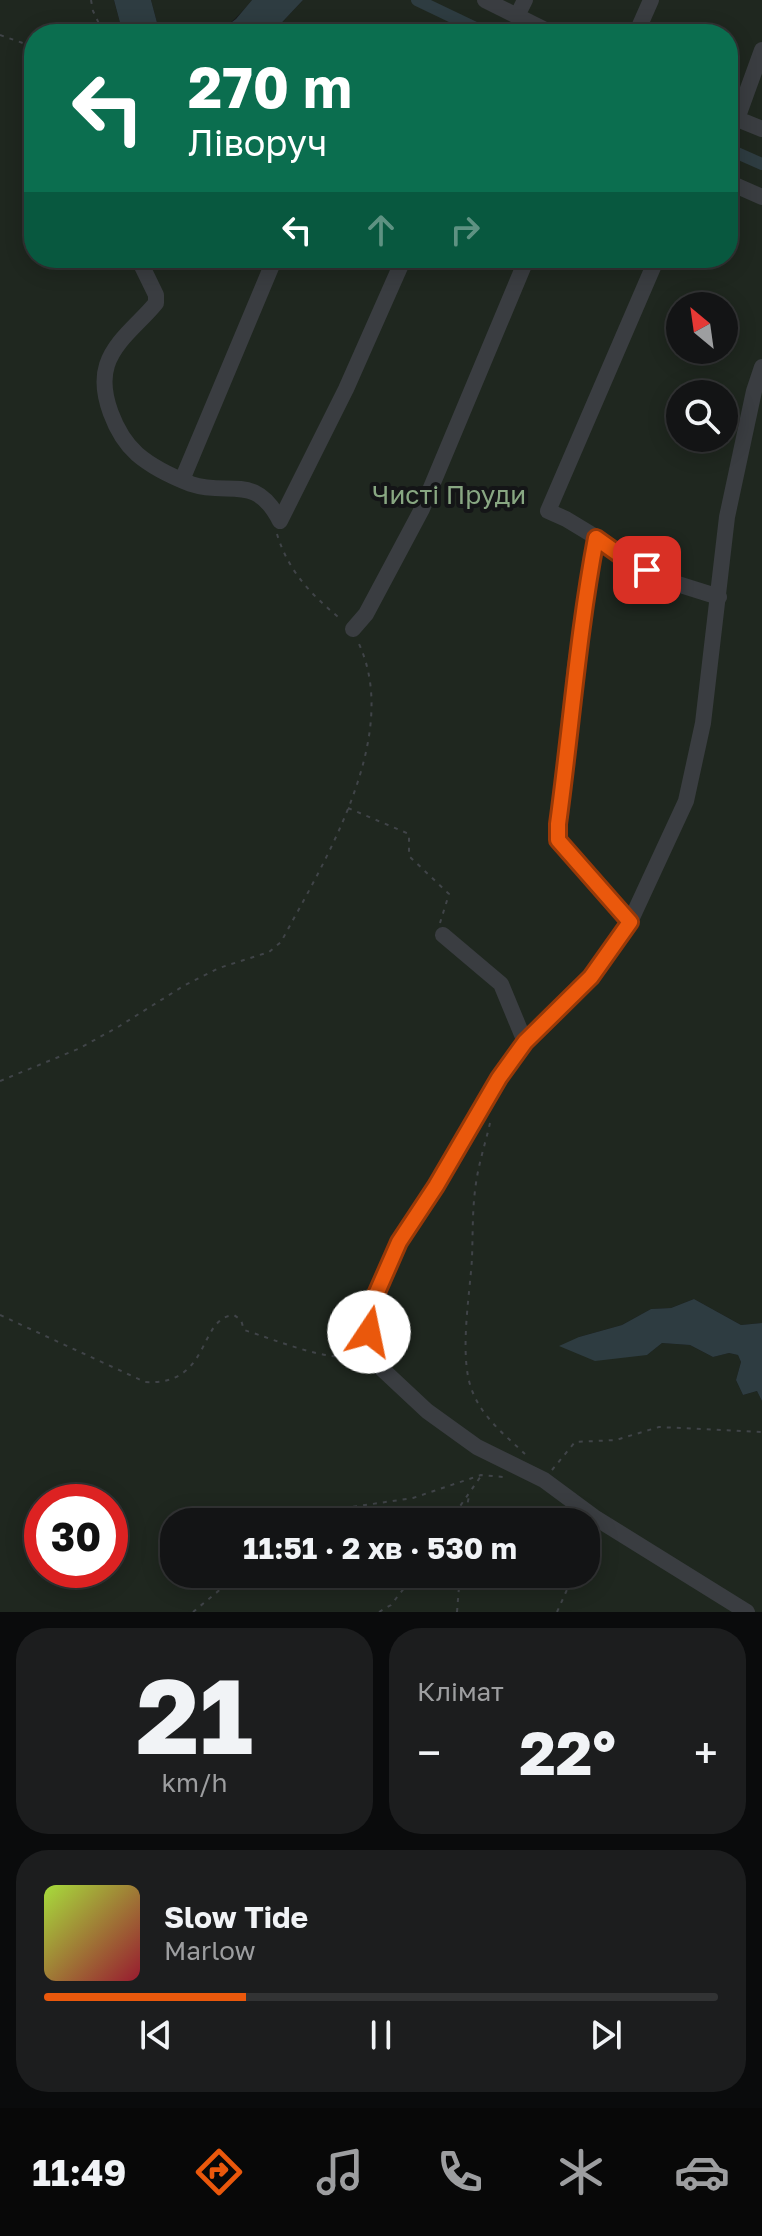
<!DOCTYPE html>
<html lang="uk">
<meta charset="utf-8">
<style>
:root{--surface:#131415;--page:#1c1d1e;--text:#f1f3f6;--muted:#9d9ea0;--line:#323334;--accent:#ea580c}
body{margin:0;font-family:"Golos Text",sans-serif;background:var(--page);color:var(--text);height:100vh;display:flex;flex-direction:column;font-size:30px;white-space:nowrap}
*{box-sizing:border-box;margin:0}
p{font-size:26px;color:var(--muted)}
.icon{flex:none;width:44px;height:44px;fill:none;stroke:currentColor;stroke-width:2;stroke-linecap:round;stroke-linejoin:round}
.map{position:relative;height:1612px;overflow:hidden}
.panel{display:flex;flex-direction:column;gap:16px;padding:16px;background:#0a0b0c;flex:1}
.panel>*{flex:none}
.top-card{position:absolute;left:24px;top:24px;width:714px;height:244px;border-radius:32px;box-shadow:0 4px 20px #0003,0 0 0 2px var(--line);background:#0b6e4f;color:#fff;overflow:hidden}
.needle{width:52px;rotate:331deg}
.controls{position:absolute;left:666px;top:292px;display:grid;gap:16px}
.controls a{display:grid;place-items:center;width:72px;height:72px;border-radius:50%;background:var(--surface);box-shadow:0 4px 20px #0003,0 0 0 2px var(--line);font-size:40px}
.speed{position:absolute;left:24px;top:1484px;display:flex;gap:16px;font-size:40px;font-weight:700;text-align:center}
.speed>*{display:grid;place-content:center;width:104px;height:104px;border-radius:50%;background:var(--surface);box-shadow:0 4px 20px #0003,0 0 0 2px var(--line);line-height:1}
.speed .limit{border:12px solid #d22;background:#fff;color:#111}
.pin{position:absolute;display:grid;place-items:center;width:68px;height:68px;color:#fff;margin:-34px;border-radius:16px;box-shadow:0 4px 12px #0006}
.me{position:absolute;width:88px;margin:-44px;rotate:11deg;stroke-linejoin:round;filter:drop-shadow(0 0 6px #0008)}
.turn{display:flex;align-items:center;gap:28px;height:168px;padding:0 32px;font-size:36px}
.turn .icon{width:104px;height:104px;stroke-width:2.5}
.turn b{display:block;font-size:56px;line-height:68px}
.lanes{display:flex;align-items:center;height:76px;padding:0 32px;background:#0003;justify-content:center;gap:40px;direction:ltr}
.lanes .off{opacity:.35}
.big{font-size:60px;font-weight:700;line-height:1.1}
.panel .tile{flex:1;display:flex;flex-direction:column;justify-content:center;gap:12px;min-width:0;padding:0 28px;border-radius:32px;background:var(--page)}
.panel .dial{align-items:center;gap:0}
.dial b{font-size:104px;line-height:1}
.song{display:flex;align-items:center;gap:24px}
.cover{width:96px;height:96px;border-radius:12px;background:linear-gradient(135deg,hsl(80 70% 55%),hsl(350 70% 35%))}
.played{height:8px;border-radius:4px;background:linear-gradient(90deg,var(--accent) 30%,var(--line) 30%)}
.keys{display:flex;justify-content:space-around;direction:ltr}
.heat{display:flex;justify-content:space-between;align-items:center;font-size:44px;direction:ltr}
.panel .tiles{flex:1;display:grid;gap:16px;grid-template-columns:1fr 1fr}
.tile:last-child{grid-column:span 2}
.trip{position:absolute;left:160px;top:1508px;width:440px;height:80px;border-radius:32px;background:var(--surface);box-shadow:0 4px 20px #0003,0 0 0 2px var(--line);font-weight:700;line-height:80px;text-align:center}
.tab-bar{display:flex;height:128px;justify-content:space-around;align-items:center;background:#080808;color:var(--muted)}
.tab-bar .icon{width:56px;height:56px}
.tab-bar .active{color:var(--accent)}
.tab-bar b{font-size:36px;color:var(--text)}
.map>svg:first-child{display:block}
.green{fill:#1f271f;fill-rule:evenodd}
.water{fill:#2e3c41}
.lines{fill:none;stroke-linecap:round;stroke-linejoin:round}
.canal{stroke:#2e3c41;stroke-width:12}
.path{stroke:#404448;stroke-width:2;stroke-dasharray:4 6;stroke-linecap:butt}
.minor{stroke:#3a3d41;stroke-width:16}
.route-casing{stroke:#983908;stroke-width:20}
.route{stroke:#ea580c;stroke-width:14}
.labels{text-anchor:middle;stroke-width:8;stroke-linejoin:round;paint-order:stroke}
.park-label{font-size:26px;fill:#88a782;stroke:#141517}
</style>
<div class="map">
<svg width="762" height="1612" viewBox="0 0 762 1612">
<rect width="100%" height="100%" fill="#191a1c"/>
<!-- green -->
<path class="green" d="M0,0h114l9,34h-89v224h694v-224h-457l32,-34h459v1323l-21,2 -47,-26 -23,9 -20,1 -29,16 -43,12 68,18 15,-12 28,2 23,12 16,-4 9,2 3,7 -5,18 7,15 14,-4 5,10v211h-762zM680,306h44v44h-44zM680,394h44v44h-44zM42,1502h68v68h-68zM174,1522h412v52h-412z
M151,0h101c-35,42 -41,34 -92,34z"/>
<!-- water -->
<path class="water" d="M114,0h37l9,34h-37z
M252,0h51l-32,34h-55l20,-15z
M694,1299l47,26 21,-2v78l-5,-10 -14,4 -7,-15 5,-18 -3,-7 -9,-2 -16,4 -23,-12 -28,-2 -15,12 -52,6 -36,-15 20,-9 43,-12 29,-16 20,-1z"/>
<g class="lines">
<!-- canal -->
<path class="canal" d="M417,0l71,34
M728,149l34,15"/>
<!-- path -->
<path class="path" d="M91,0l2,11 11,23
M0,35l34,12
M277,534c11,37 35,62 65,86
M348,808l61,26v22l40,38 -9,29
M0,1081l78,-32 40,-22 67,-42 34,-17 50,-16 12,-10c43,-80 121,-205 78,-298
M490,1123c-4,18 -10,36 -13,54 -5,28 -4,54 -5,81 -2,37 -14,101 1,135 11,26 32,42 52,61
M0,1315l145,67c67,4 52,-64 89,-67l7,5 3,10c32,10 85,33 117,26
M552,1470l23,-28 41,-2 43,-13 103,5
M317,1522l21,-13 75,-11 68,-23 22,2
M449,1522l32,-46
M464,1522l5,-26
M586,1543l3,-11
M193,1612l46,-38
M379,1612l12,-7 24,-31
M457,1612l3,-38
M557,1612l17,-38"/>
<!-- minor -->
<path class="minor" d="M485,0l68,34
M517,16l8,-16
M636,34l15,-34
M730,116l32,13
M737,119l25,-69
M728,182l34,15
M138,258l18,37v8c-16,20 -41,37 -49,62 -9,28 9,70 30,89 15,13 36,23 54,30 38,13 64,-12 89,37
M657,258l-109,253 18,8 43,26 22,18 37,18 51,16
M182,480l93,-222
M280,521l66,-132 58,-131
M596,538l-21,128 -17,174 72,82
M353,629l13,-15 56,-105 105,-251
M443,935l58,49 24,58
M747,1612l-153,-95 -50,-37 -67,-33 -50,-36 -46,-43 -12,-36 5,-33 25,-57 37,-56 63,-108 26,-36 66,-65 39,-55 56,-121 17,-78 24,-206 27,-126 8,-24"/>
</g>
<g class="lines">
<!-- route casing -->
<g class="route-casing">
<path id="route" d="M369,1332l5,-33 25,-57 37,-56 63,-108 26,-36 66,-65 39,-55 -72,-82v-16c13,-95 20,-191 38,-286l35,25 16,7"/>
</g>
<!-- route -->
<use href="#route" class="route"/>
</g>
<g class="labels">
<!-- park labels -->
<g class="park-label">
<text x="449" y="504">Чисті Пруди</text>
</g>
</g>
</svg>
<div class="controls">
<a><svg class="needle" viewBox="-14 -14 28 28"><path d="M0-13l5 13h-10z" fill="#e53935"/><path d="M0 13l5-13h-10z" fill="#9d9ea0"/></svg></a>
<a><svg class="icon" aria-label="search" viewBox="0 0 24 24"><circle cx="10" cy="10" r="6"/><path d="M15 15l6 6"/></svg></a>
</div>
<div class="speed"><div class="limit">30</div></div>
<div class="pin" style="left:647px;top:570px;background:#d93025"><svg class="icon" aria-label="arrive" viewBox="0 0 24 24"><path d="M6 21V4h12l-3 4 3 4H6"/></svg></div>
<svg class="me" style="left:369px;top:1332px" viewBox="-20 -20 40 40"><circle r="19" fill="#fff"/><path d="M0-13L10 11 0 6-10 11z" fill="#ea580c"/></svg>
<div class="trip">11:51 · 2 хв · 530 m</div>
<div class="top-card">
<div class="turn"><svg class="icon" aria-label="left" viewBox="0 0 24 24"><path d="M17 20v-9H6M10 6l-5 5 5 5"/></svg><div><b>270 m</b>Ліворуч</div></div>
<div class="lanes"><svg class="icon" aria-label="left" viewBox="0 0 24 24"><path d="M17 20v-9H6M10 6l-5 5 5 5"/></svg><svg class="icon off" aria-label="ahead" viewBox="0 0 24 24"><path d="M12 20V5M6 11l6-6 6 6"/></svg><svg class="icon off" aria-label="right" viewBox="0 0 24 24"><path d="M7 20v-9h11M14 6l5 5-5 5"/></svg></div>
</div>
</div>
<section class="panel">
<div class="tiles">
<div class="tile dial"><b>21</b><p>km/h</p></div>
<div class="tile"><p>Клімат</p>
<div class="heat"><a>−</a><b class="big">22°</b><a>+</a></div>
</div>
<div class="tile">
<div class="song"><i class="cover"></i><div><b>Slow Tide</b><p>Marlow</p></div></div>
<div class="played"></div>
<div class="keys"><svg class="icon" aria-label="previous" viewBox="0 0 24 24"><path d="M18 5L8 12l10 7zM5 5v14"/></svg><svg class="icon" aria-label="pause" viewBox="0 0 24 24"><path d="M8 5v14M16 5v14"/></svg><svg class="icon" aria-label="next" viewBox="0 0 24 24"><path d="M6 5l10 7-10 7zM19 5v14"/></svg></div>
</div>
</div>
</section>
<nav class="tab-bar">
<b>11:49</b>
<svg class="icon active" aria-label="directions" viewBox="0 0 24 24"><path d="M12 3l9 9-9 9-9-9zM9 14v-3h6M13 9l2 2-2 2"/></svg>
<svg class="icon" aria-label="music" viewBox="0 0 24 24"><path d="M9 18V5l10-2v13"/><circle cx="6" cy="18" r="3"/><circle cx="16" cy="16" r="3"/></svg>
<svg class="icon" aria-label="phone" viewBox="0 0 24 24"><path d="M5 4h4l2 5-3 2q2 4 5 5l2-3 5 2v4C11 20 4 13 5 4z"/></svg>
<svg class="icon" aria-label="climate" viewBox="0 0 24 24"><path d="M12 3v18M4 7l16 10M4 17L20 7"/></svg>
<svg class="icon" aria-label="car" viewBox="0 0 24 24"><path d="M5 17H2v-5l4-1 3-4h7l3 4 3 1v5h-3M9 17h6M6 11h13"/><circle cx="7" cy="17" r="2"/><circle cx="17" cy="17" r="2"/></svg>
</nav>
